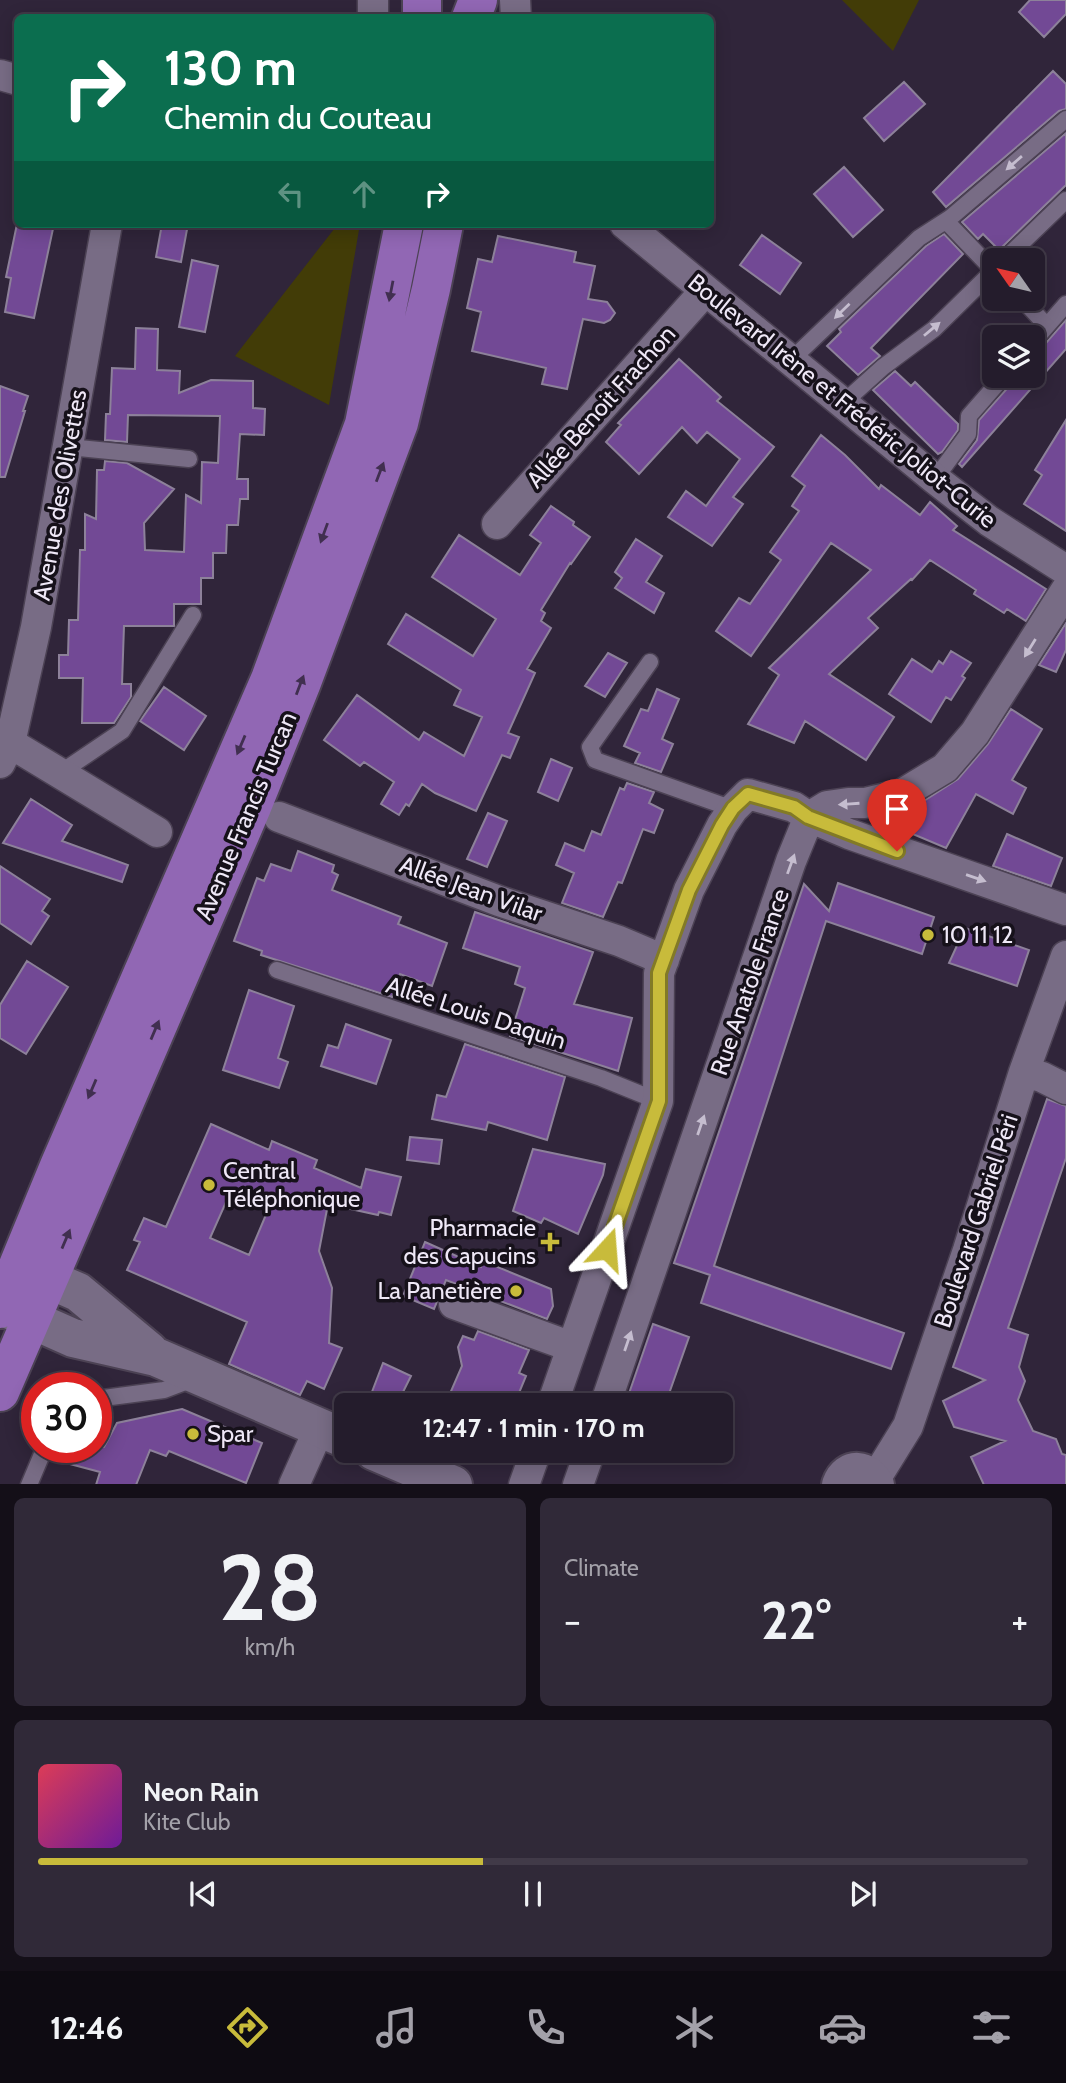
<!DOCTYPE html>
<meta charset="utf-8">
<style>
:root{--surface:#241c2c;--page:#302938;--text:#f1f3f6;--muted:#a3a1a9;--line:#413a48;--accent:#c8bb3b}
body{margin:0;font-family:Cabin,sans-serif;background:var(--page);color:var(--text);height:100vh;display:flex;flex-direction:column;font-size:26px;white-space:nowrap}
*{box-sizing:border-box;margin:0}
p{font-size:23px;color:var(--muted)}
.icon{flex:none;width:38px;height:38px;fill:none;stroke:currentColor;stroke-width:2;stroke-linecap:round;stroke-linejoin:round}
.map{position:relative;height:1484px;overflow:hidden}
.drawer{display:flex;flex-direction:column;gap:14px;padding:14px;background:#140f18;flex:1}
.drawer>*{flex:none}
.guide{position:absolute;left:14px;top:14px;width:700px;height:214px;border-radius:10px;box-shadow:0 4px 18px #0003,0 0 0 2px var(--line);background:#0b6e4f;color:#fff;overflow:hidden}
.needle{width:46px;rotate:304deg}
.buttons{position:absolute;left:982px;top:248px;display:grid;gap:14px}
.buttons a{display:grid;place-items:center;width:63px;height:63px;border-radius:10px;background:var(--surface);box-shadow:0 4px 18px #0003,0 0 0 2px var(--line);font-size:35px}
.speed{position:absolute;left:21px;top:1372px;display:flex;gap:14px;font-size:35px;font-weight:700;text-align:center}
.speed>*{display:grid;place-content:center;width:91px;height:91px;border-radius:50%;background:var(--surface);box-shadow:0 4px 18px #0003,0 0 0 2px var(--line);line-height:1}
.speed .limit{border:10px solid #d22;background:#fff;color:#111}
.pin{position:absolute;display:grid;place-items:center;width:60px;height:60px;color:#fff;margin:-72px -30px;border-radius:50% 50% 50% 0;rotate:-45deg;box-shadow:0 0 7px #0007}
.pin .icon{rotate:45deg}
.me{position:absolute;width:77px;margin:-38px;rotate:19deg;stroke-linejoin:round;filter:drop-shadow(0 0 5px #0008)}
.turn{display:flex;align-items:center;gap:24px;height:147px;padding:0 35px;font-size:32px}
.turn .icon{width:91px;height:91px;stroke-width:2.5}
.turn b{display:block;font-size:49px;line-height:60px}
.lanes{display:flex;align-items:center;height:66px;padding:0 35px;background:#0003;justify-content:center;gap:35px;direction:ltr}
.lanes .off{opacity:.35}
.big{font-size:52px;font-weight:700;line-height:1.1}
.drawer .tile{flex:1;display:flex;flex-direction:column;justify-content:center;gap:10px;min-width:0;padding:0 24px;border-radius:10px;background:var(--page)}
.drawer .dial{align-items:center;gap:0}
.dial b{font-size:91px;line-height:1}
.song{display:flex;align-items:center;gap:21px}
.cover{width:84px;height:84px;border-radius:10px;background:linear-gradient(135deg,hsl(350 70% 55%),hsl(280 70% 35%))}
.played{height:7px;border-radius:4px;background:linear-gradient(90deg,var(--accent) 45%,var(--line) 45%)}
.keys{display:flex;justify-content:space-around;direction:ltr}
.heat{display:flex;justify-content:space-between;align-items:center;font-size:38px;direction:ltr}
.drawer .tiles{flex:1;display:grid;gap:14px;grid-template-columns:1fr 1fr}
.tile:last-child{grid-column:span 2}
.trip{position:absolute;left:334px;top:1393px;width:399px;height:70px;border-radius:10px;background:var(--surface);box-shadow:0 4px 18px #0003,0 0 0 2px var(--line);font-weight:700;line-height:70px;text-align:center}
.menu{display:flex;height:112px;justify-content:space-around;align-items:center;background:#0e0b12;color:var(--muted)}
.menu .icon{width:49px;height:49px}
.menu .active{color:var(--accent)}
.menu b{font-size:32px;color:var(--text)}
.map>svg:first-child{display:block}
.green{fill:#423c07}
.building{fill:#724995;stroke:#8d819a;stroke-width:2;fill-rule:evenodd}
.lines{fill:none;stroke-linecap:round;stroke-linejoin:round}
.service-casing{stroke:#4c4254;stroke-width:19}
.minor-casing{stroke:#4c4254;stroke-width:33}
.secondary-casing{stroke:#4c4254;stroke-width:42}
.primary-casing{stroke:#4c4254;stroke-width:42}
.service{stroke:#786c85;stroke-width:16}
.minor{stroke:#786c85;stroke-width:30}
.secondary{stroke:#786c85;stroke-width:38}
.primary{stroke:#9167b4;stroke-width:38}
.oneway{fill:#c5bdcf}
.oneway2{fill:#412f50}
.route-casing{stroke:#827a26;stroke-width:18}
.route{stroke:#c8bb3b;stroke-width:12}
.poi-dot{fill:#c8bb3b;stroke:#16111a;stroke-width:2.5}
.labels{text-anchor:middle;stroke-width:7;stroke-linejoin:round;paint-order:stroke}
.street-label{font-size:24px;fill:#efe8f7;stroke:#16111a}
.poi-label{font-size:24px;fill:#efe8f7;stroke:#16111a;text-anchor:start}
</style>
<div class="map">
<svg width="1066" height="1485" viewBox="0 0 1066 1485">
<rect width="100%" height="100%" fill="#30253a"/>
<!-- green -->
<path class="green" d="M842,0h77l-26,51z
M338,224h22l-31,181 -94,-49z"/>
<!-- building -->
<path class="building" d="M1030,0h36v14l-22,23 -25,-25z
M1053,71l13,13v25l-7,2 -113,96 -13,-15z
M904,82l21,22 -41,37 -20,-23z
M1066,133v52l-67,65 -16,-16 -5,5 -16,-17z
M844,167l39,43 -30,27 -39,-43z
M17,224h37l-20,94 -29,-6 6,-34 -5,-1z
M162,224h26l-7,38 -25,-5z
M944,234l19,20 -92,94 9,8 -22,19 -31,-29 14,-14 -2,-3 87,-83z
M762,235l39,28 -21,31 -40,-29z
M498,236l78,16 -2,10 21,4 -7,33 19,3 8,11 -5,7 -6,3 -21,-4 -16,70 -25,-5 4,-16 -74,-17 9,-39 -14,-4 11,-49 14,3z
M192,260l26,6 -13,66 -26,-5z
M1066,320v29l-104,118 -3,-3 18,-24 2,-20 33,-37 2,-7h18v-23l8,-3z
M136,328l22,1 -1,41 23,1 -1,22 32,-13 42,1v27l12,1 -1,26 -24,-1 -3,45h11v20h-8l-2,26h-11l-1,28h-13v25h-12v26h-27v22h-50l-2,58h9v13l-17,26h-32l1,-45h-24v-23h9l1,-35h9l2,-70h5v-36l11,5 1,-49h7l1,-9 22,2 47,26 -30,34 1,27 39,2 2,-57 15,8 1,-41 16,1 2,-47 -92,-1 -1,27 -22,-2 1,-26h4l2,-46 23,1z
M679,359l42,38 -4,4 57,46 -41,50 10,7 -31,42 -44,-29 18,-26 20,15 34,-47 -33,-27 -10,11 -15,-16 -43,47 -33,-32 15,-17 -3,-2z
M895,371l16,15 4,-4 43,42v6l-16,22 -4,2 -65,-64z
M0,386l28,10 -5,15h2l-20,66h-5z
M1066,420v111l-42,-27 18,-29 -7,-5z
M821,435l24,20 34,34 2,-4 39,30 10,-13 27,24 -4,4 93,59 -20,32 -19,-12 -3,4 -30,-19 2,-4 -46,-30 -18,20 -1,-1 -43,39 10,10 -49,46 65,43 -28,43 -61,-39 -11,22 -46,-19 31,-49 -10,-7 102,-98 -40,-27 -80,113 -35,-25 23,-33 11,6 31,-44 -11,-8 29,-41 -7,-5 13,-20 -13,-10z
M551,506l23,16 -1,3 17,12 -19,27 -1,-1 -29,47 4,3 -4,8 10,7 -24,41 8,4 -27,60 11,4 -9,21 -8,-3 -26,56 -41,-18 -13,-9 -13,22 -3,-2 -7,11 -18,-11 13,-22 -30,-20 -4,4 -36,-26 33,-45 62,45 5,-8 40,24 18,-39 -28,-12 7,-15 -73,-46 18,-30 67,42 23,-37 -64,-42 27,-42 61,40 21,-32 -11,-8z
M636,539l26,17 -16,26 18,11 -10,20 -39,-25 7,-10 -7,-6z
M1066,623v27l-10,22 -17,-7z
M951,651l20,12 -9,13 3,2 -14,22 -5,-3 -15,25 -42,-28 23,-35 20,13 7,-11 4,3z
M608,653l19,10 -22,34 -20,-11z
M164,687l42,29 -22,34 -44,-29z
M657,689l22,10 -17,40 11,5 -12,28 -26,-9 5,-10 -16,-7 17,-37 7,2z
M1011,709l31,20 -30,51 14,8 -13,26 -37,-20 -30,54 -50,-21 7,-15 8,-3 47,-30 30,-35z
M551,759l21,9 -14,33 -20,-9z
M627,783l27,9 -5,11 14,7 -9,23 -11,-4 -21,54 -4,-1 -15,35 -41,-14 12,-30 -18,-8 9,-22 19,8 8,-20 9,4 19,-47 4,2z
M31,799l41,26 -10,16 66,24 -6,17 -119,-39z
M488,813l19,8 -20,46 -20,-8z
M1007,834l55,24 -11,28 -58,-20z
M298,851l36,14 -2,7 6,3 -6,15 69,27 -3,7 49,19 -15,43 -32,-12 -8,23 -131,-42 1,-4 -28,-10 23,-63 7,3 7,-17 20,7z
M0,866l50,33 -8,12 7,5 -18,28 -31,-21z
M838,883l96,34 -12,37 -96,-33 -112,345 190,67 -13,36 -190,-66 9,-28 -36,-12 130,-379 25,27z
M475,912l118,40 -19,52 58,14 -14,53 -108,-35 15,-48 -10,-4 5,-17 -57,-19z
M965,928l64,22 -12,36 -68,-23z
M27,961l41,26 -42,67 -26,-16v-33z
M249,990l45,16 -16,52 10,4 -9,26 -56,-18z
M346,1024l45,16 -15,44 -55,-18 7,-21 10,3z
M465,1044l100,33 -18,63 -59,-18 -2,8 -54,-11 5,-24 9,2z
M1047,1099l19,7v52l-58,170 20,7 -9,32 6,14 -7,19 15,31 23,8 6,15 4,1v30h-82l-13,-28 34,-16 -51,-14 -11,-26 42,-21 -32,-13z
M211,1124l58,26 3,-9 45,19 -3,8 47,20 5,-19 35,8 -10,38 -12,-3 -1,3 -50,-11 -9,47 13,37 -3,55 13,5 -18,41 -17,-8 -7,14 -71,-31 18,-42 -120,-52 13,-28 -6,-2 10,-22 22,9zM230,1193l38,17 -19,45 -39,-17z
M410,1137l32,3 -3,24 -32,-4z
M533,1149l72,15 -2,11 -25,59 -34,-16 -3,5 -28,-12z
M425,1242l56,25 2,-6 68,28 2,17 -6,13 -101,-39 -12,29 -31,-13z
M653,1324l36,13 -24,68h-40z
M478,1331l51,19 -10,23 7,3 -12,29h-69l17,-39 -4,-19 5,-11 11,4z
M383,1363l28,13 -10,20 -4,-1 -4,10h-26z
M182,1409l80,34 -16,40 -77,-32 -3,5 -16,-6 -14,35h-40l4,-13 -30,-8 6,-17h28l13,-24z"/>
<g class="lines">
<!-- service casing -->
<g class="service-casing">
<path id="service" d="M946,221l48,50
M1003,261l63,-61
M1022,299l25,27
M1032,343l34,-39
M790,361l129,-123 31,-20 116,-99
M842,404l41,-37 51,-38 60,-59
M69,447l120,12
M935,479l33,-45 1,-18 35,-40
M650,662l-60,85 5,13 138,49
M60,773l62,-42 71,-116
M277,970l324,108 57,23
M96,1399l68,-9 29,-11
M29,1485l16,-38"/>
</g>
<!-- minor casing -->
<g class="minor-casing">
<path id="minor" d="M515,0l1,18
M373,18v-18
M0,75l18,5
M625,224l310,255 54,42 77,49
M497,524l208,-233
M10,743l147,89
M0,763l10,-20 26,-116 71,-403
M279,817l220,84 120,40 45,19
M1024,1072l18,5 24,12
M454,1304l118,43
M552,1405l106,-304 1,-128 30,-83 33,-65 11,-16 15,-15 46,13 15,10 18,-11 21,-3h17l37,-9 43,-26 30,-35 91,-143
M605,1405l186,-544 18,-44 40,17 217,76
M874,1481l34,-55 60,-176 56,-178 42,-116
M294,1485l26,-58
M524,1485l12,-34
M578,1485l12,-34"/>
</g>
<!-- secondary casing -->
<g class="secondary-casing">
<path id="secondary" d="M19,1266l59,26 71,59
M1,1306l72,32 83,19 190,82
M374,1451l79,34
M841,1485c7,-19 26,-16 34,0"/>
</g>
<!-- primary casing -->
<g class="primary-casing">
<path id="primary" d="M422,18v-18
M471,18l7,-18
M0,1309l59,-143 211,-487 94,-255 40,-200
M0,1392l252,-585 49,-122 98,-262 32,-134 13,-65"/>
</g>
<!-- service -->
<use href="#service" class="service"/>
<!-- minor -->
<use href="#minor" class="minor"/>
<!-- secondary -->
<use href="#secondary" class="secondary"/>
<!-- primary -->
<use href="#primary" class="primary"/>
</g>
<!-- one-way arrows -->
<defs><path id="oneway-solid" d="M-6-.8H1V-3.2L6.5 0L1 3.2V.8H-6Z" transform="scale(1.75)"/></defs>
<g class="oneway">
<use href="#oneway-solid" transform="translate(1014 163) rotate(139)"/>
<use href="#oneway-solid" transform="translate(842 311) rotate(136)"/>
<use href="#oneway-solid" transform="translate(932 329) rotate(-40)"/>
<use href="#oneway-solid" transform="translate(1030 648) rotate(122)"/>
<use href="#oneway-solid" transform="translate(849 804) rotate(176)"/>
<use href="#oneway-solid" transform="translate(791 864) rotate(-70)"/>
<use href="#oneway-solid" transform="translate(976 878) rotate(19)"/>
<use href="#oneway-solid" transform="translate(701 1125) rotate(-71)"/>
<use href="#oneway-solid" transform="translate(628 1341) rotate(-71)"/>
</g>
<g class="oneway2">
<use href="#oneway-solid" transform="translate(391 291) rotate(101)"/>
<use href="#oneway-solid" transform="translate(380 472) rotate(-69)"/>
<use href="#oneway-solid" transform="translate(324 533) rotate(110)"/>
<use href="#oneway-solid" transform="translate(300 685) rotate(-69)"/>
<use href="#oneway-solid" transform="translate(241 745) rotate(113)"/>
<use href="#oneway-solid" transform="translate(155 1030) rotate(-67)"/>
<use href="#oneway-solid" transform="translate(92 1089) rotate(113)"/>
<use href="#oneway-solid" transform="translate(66 1239) rotate(-67)"/>
</g>
<g class="lines">
<!-- route casing -->
<g class="route-casing">
<path id="route" d="M607,1249l52,-148v-128l30,-83 33,-65 11,-17 15,-14 46,13 14,10 89,34"/>
</g>
<!-- route -->
<use href="#route" class="route"/>
</g>
<!-- markers -->
<g class="poi-dot">
<circle cx="928" cy="935" r="7"/>
<circle cx="209" cy="1185" r="7"/>
<path d="M546.5 1231.5h7v7h7v7h-7v7h-7v-7h-7v-7h7z"/>
<circle cx="516" cy="1291" r="7"/>
<circle cx="193" cy="1434" r="7"/>
</g>
<g class="labels">
<!-- street labels -->
<g class="street-label">
<text transform="translate(842 401) rotate(39)" y="8">Boulevard Irène et Frédéric Joliot-Curie</text>
<text transform="translate(601 407) rotate(-48)" y="8">Allée Benoit Frachon</text>
<text transform="translate(60 495) rotate(-80)" y="8">Avenue des Olivettes</text>
<text transform="translate(246 816) rotate(-67)" y="8">Avenue Francis Turcan</text>
<text transform="translate(471 889) rotate(20)" y="8">Allée Jean Vilar</text>
<text transform="translate(750 982) rotate(-71)" y="8">Rue Anatole France</text>
<text transform="translate(476 1013) rotate(18)" y="8">Allée Louis Daquin</text>
<text transform="translate(976 1221) rotate(-72)" y="8">Boulevard Gabriel Péri</text>
</g>
<!-- poi labels -->
<g class="poi-label">
<text x="942" y="943">10 11 12</text>
<text x="223" y="1179">Central<tspan x="223" dy="28">Téléphonique</tspan></text>
<text x="536" y="1236" text-anchor="end">Pharmacie<tspan x="536" dy="28">des Capucins</tspan></text>
<text x="502" y="1299" text-anchor="end">La Panetière</text>
<text x="207" y="1442">Spar</text>
</g>
</g>
</svg>
<div class="buttons">
<a><svg class="needle" viewBox="-14 -14 28 28"><path d="M0-13l5 13h-10z" fill="#e53935"/><path d="M0 13l5-13h-10z" fill="#a3a1a9"/></svg></a>
<a><svg class="icon" aria-label="layers" viewBox="0 0 24 24"><path d="M12 4l9 5-9 5-9-5zM3 14l9 5 9-5"/></svg></a>
</div>
<div class="speed"><div class="limit">30</div></div>
<div class="pin" style="left:897px;top:851px;background:#d93025"><svg class="icon" aria-label="arrive" viewBox="0 0 24 24"><path d="M6 21V4h12l-3 4 3 4H6"/></svg></div>
<svg class="me" style="left:607px;top:1249px" viewBox="-20 -20 40 40"><path d="M0-17L14 15 0 8-14 15z" fill="#c8bb3b" stroke="#fff" stroke-width="4"/></svg>
<div class="trip">12:47 · 1 min · 170 m</div>
<div class="guide">
<div class="turn"><svg class="icon" aria-label="right" viewBox="0 0 24 24"><path d="M7 20v-9h11M14 6l5 5-5 5"/></svg><div><b>130 m</b>Chemin du Couteau</div></div>
<div class="lanes"><svg class="icon off" aria-label="left" viewBox="0 0 24 24"><path d="M17 20v-9H6M10 6l-5 5 5 5"/></svg><svg class="icon off" aria-label="ahead" viewBox="0 0 24 24"><path d="M12 20V5M6 11l6-6 6 6"/></svg><svg class="icon" aria-label="right" viewBox="0 0 24 24"><path d="M7 20v-9h11M14 6l5 5-5 5"/></svg></div>
</div>
</div>
<section class="drawer">
<div class="tiles">
<div class="tile dial"><b>28</b><p>km/h</p></div>
<div class="tile"><p>Climate</p>
<div class="heat"><a>−</a><b class="big">22°</b><a>+</a></div>
</div>
<div class="tile">
<div class="song"><i class="cover"></i><div><b>Neon Rain</b><p>Kite Club</p></div></div>
<div class="played"></div>
<div class="keys"><svg class="icon" aria-label="previous" viewBox="0 0 24 24"><path d="M18 5L8 12l10 7zM5 5v14"/></svg><svg class="icon" aria-label="pause" viewBox="0 0 24 24"><path d="M8 5v14M16 5v14"/></svg><svg class="icon" aria-label="next" viewBox="0 0 24 24"><path d="M6 5l10 7-10 7zM19 5v14"/></svg></div>
</div>
</div>
</section>
<nav class="menu">
<b>12:46</b>
<svg class="icon active" aria-label="directions" viewBox="0 0 24 24"><path d="M12 3l9 9-9 9-9-9zM9 14v-3h6M13 9l2 2-2 2"/></svg>
<svg class="icon" aria-label="music" viewBox="0 0 24 24"><path d="M9 18V5l10-2v13"/><circle cx="6" cy="18" r="3"/><circle cx="16" cy="16" r="3"/></svg>
<svg class="icon" aria-label="phone" viewBox="0 0 24 24"><path d="M5 4h4l2 5-3 2q2 4 5 5l2-3 5 2v4C11 20 4 13 5 4z"/></svg>
<svg class="icon" aria-label="climate" viewBox="0 0 24 24"><path d="M12 3v18M4 7l16 10M4 17L20 7"/></svg>
<svg class="icon" aria-label="car" viewBox="0 0 24 24"><path d="M5 17H2v-5l4-1 3-4h7l3 4 3 1v5h-3M9 17h6M6 11h13"/><circle cx="7" cy="17" r="2"/><circle cx="17" cy="17" r="2"/></svg>
<svg class="icon" aria-label="filters" viewBox="0 0 24 24"><path d="M4 7h16M4 17h16"/><circle cx="9" cy="7" r="2"/><circle cx="15" cy="17" r="2"/></svg>
</nav>
